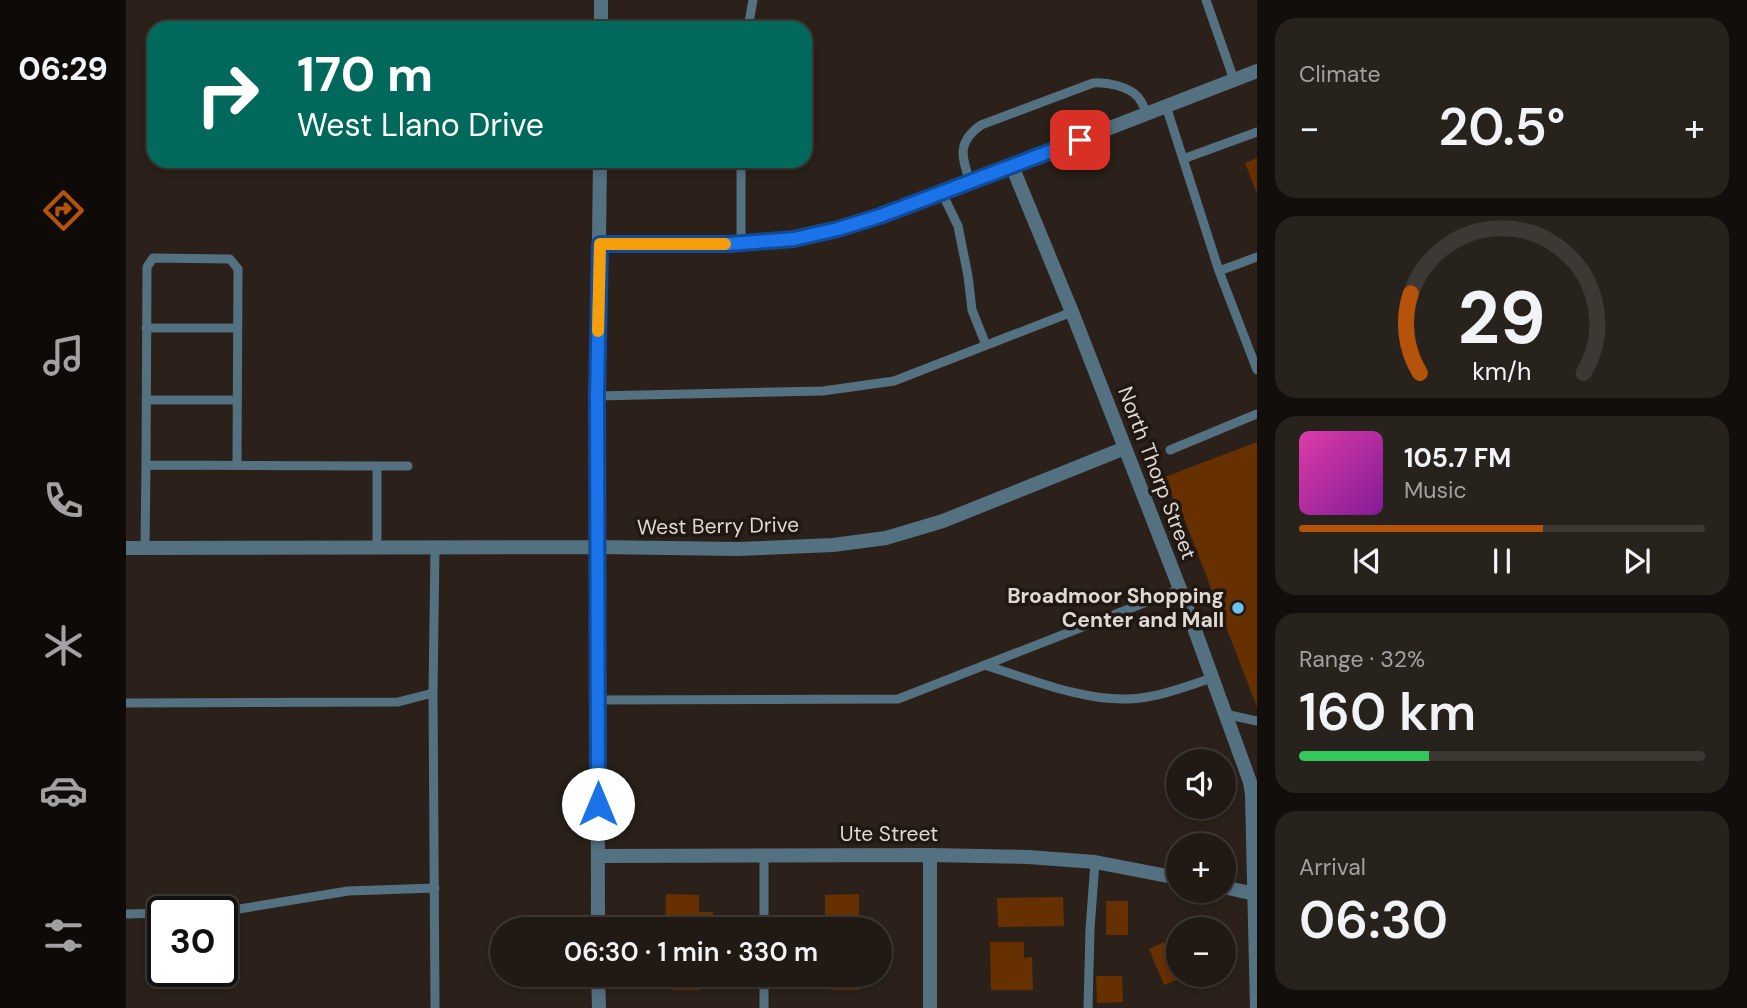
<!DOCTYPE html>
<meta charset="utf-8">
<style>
:root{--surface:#201914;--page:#28221d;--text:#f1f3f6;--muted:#a2a0a0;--line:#3d3834;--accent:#b45309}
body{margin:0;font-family:"DM Sans",sans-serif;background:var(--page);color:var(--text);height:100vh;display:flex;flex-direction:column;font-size:26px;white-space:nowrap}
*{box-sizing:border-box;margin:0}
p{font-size:23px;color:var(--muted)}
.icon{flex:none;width:38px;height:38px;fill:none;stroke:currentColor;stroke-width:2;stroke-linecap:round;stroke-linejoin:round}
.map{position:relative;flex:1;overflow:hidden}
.drawer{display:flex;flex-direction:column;gap:18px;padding:18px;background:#120e0b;width:490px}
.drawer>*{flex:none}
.banner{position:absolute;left:21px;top:21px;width:665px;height:147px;border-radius:21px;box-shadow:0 4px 10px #0003,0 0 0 2px var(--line);background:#00695c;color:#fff;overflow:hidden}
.fabs{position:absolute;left:1040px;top:749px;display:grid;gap:14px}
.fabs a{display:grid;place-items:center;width:70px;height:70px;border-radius:50%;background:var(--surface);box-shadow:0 4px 10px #0003,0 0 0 2px var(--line);font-size:35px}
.speed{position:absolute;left:21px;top:896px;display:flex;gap:14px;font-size:35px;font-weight:700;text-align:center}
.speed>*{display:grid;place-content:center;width:91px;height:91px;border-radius:50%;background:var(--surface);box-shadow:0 4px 10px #0003,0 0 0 2px var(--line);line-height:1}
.speed .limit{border:4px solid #111;border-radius:10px;background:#fff;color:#111}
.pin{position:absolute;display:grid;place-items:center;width:60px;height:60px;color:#fff;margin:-30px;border-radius:14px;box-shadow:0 4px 10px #0006}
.me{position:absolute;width:77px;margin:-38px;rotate:0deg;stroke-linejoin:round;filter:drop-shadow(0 0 5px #0008)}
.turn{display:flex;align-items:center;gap:24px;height:147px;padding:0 35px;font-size:32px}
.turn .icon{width:91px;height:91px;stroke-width:2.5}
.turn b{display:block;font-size:49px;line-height:60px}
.big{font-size:52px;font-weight:600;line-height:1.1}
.drawer .tile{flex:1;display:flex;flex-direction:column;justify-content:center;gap:10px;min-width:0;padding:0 24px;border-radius:21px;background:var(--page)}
.drawer .dial{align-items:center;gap:0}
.dial svg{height:182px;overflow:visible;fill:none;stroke:var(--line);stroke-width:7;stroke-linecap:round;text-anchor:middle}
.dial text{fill:var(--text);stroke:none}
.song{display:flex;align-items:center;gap:21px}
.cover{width:84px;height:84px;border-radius:10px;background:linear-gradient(135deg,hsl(320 70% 55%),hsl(290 70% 35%))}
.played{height:7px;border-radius:4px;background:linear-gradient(90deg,var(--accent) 60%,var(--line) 60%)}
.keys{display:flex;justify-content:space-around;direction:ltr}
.heat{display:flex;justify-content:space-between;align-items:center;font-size:38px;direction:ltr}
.charge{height:10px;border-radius:5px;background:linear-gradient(90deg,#34c759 32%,var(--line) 0)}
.trip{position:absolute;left:364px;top:917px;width:402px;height:70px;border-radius:35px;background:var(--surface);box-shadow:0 4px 10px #0003,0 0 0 2px var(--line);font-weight:600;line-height:70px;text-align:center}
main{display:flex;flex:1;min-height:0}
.tab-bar{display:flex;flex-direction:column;width:126px;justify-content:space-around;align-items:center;background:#0d0a08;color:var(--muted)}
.tab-bar .icon{width:49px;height:49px}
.tab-bar .active{color:var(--accent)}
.tab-bar b{font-size:32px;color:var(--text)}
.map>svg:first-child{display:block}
.building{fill:#673000}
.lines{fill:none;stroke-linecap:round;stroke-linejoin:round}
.service{stroke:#547182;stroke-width:9}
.minor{stroke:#547182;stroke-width:14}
.route-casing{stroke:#114b97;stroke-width:18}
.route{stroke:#1a73e8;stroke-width:12}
.slow{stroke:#f59e0b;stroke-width:12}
.poi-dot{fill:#6bc3f2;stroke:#211711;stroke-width:2.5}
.labels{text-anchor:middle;stroke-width:7;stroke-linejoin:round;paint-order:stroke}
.street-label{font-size:21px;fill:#dfd8d4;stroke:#211711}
.poi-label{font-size:21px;font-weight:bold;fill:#dfd8d4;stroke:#211711;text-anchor:end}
</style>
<main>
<nav class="tab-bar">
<b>06:29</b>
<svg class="icon active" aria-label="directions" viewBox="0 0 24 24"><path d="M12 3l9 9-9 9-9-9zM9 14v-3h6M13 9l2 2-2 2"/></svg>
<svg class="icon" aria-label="music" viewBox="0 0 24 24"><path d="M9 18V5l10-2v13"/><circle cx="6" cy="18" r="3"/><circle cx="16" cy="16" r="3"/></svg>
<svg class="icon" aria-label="phone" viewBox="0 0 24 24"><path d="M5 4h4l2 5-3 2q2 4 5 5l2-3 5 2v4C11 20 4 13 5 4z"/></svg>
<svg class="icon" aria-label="climate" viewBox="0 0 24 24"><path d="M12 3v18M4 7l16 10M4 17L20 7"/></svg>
<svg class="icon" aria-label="car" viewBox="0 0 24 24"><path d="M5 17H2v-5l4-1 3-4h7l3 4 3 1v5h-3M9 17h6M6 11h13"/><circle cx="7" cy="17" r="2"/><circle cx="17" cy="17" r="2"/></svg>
<svg class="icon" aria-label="filters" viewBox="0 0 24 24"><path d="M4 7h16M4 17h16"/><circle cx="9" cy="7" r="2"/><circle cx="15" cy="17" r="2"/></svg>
</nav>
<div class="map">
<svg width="1131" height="1008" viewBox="0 0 1131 1008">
<rect width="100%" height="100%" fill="#2b211a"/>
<!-- building -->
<path class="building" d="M1131,158v36l-12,-31z
M1131,442v265l-75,-194 -3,1 -14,-37z
M540,894l33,1v17h14v14h-48z
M733,894v31h-34v-30z
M937,897l1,29 -66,1 -1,-29z
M980,901h22v34h-22z
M1052,931v44h11l-25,10 -15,-36 15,-7 3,6 7,-3 -5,-11z
M864,942h34v16l8,-1 1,33h-42z
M545,975h29v15h-28z
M705,975h28v15h-28z
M970,976h26l1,26 -26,1z"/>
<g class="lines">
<!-- service -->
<path class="service" d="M1080,0l28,80
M622,28l5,-28
M1040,106l53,165 38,99
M1057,159l74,-27
M615,161v82
M844,182c-8,-25 -14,-39 11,-57l112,-42c14,-1 35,3 45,14 4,5 7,12 9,17
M816,193l16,33 10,50 4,34 14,35
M1093,271l38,-14
M20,328h92
M471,396l226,-5 71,-10 178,-69
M20,400h91
M1044,450l87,-36
M20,465l1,-198 6,-9 77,1 8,10 -1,196
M251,466h31
M19,548l1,-83 231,1v82
M309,548l-2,145 2,315
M858,665c44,13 98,36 144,34 29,-1 57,-12 84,-21
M471,700l301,-1 282,-110
M0,703l272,-1 35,-9
M1099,714l32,7
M638,855v74
M69,912l32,-1 121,-20 87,-3
M0,914l37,-1
M638,975v33
M962,1008l2,-79 5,-67"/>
<!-- minor -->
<path class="minor" d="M475,28v-28
M886,166l60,146 108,277 70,193 2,12 5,214
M474,245l141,-2 53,-4 44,-10 42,-13 90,-34 287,-111
M0,548l471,-1 141,2 95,-4 53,-7 57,-17 182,-73
M804,855v153
M472,856l332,-1 98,2 67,5 83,16
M1097,887l32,7
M472,929l-1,-533 3,-235
M472,975l1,33"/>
</g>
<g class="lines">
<!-- route casing -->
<g class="route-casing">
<path id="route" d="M472,804l-1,-408 3,-152h130l64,-5 44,-10 42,-13 200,-76"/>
</g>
<!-- route -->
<use href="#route" class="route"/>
<!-- slow -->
<path class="slow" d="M472,331l2,-87h125"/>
</g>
<!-- markers -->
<circle class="poi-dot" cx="1112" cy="608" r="7"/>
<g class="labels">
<!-- street labels -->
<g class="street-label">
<text transform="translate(1031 473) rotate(69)" y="7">North Thorp Street</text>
<text transform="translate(592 526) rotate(-1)" y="7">West Berry Drive</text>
<text x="763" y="841">Ute Street</text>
</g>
<!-- poi labels -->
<g class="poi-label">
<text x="1098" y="603">Broadmoor Shopping<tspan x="1098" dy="24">Center and Mall</tspan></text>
</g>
</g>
</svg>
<div class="fabs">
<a><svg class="icon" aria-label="sound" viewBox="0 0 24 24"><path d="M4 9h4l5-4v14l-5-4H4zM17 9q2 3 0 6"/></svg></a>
<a>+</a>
<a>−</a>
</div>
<div class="speed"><div class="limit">30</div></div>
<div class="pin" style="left:954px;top:140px;background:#d93025"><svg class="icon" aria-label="arrive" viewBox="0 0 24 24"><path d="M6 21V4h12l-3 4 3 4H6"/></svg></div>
<svg class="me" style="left:472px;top:804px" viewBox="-20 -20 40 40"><circle r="19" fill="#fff"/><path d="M0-13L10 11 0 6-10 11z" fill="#1a73e8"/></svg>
<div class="trip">06:30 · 1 min · 330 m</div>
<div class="banner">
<div class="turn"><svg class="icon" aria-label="right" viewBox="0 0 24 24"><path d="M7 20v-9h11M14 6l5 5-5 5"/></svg><div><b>170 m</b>West Llano Drive</div></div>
</div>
</div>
<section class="drawer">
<div class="tile"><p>Climate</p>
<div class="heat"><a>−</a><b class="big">20.5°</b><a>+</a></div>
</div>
<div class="tile dial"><svg viewBox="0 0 100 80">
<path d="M14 69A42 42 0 1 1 86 69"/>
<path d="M14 69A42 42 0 0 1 10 34" stroke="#b45309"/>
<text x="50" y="56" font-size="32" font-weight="700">29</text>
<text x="50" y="72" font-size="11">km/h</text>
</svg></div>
<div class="tile">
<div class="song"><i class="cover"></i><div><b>105.7 FM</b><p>Music</p></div></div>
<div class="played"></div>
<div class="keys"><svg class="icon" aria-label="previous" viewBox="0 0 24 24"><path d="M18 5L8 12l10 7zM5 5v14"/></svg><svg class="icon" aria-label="pause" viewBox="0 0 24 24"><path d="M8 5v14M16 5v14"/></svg><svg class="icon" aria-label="next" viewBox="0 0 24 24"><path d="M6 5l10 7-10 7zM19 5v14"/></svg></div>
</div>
<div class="tile"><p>Range · 32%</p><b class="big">160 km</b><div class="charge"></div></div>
<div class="tile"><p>Arrival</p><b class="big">06:30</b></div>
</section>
</main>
